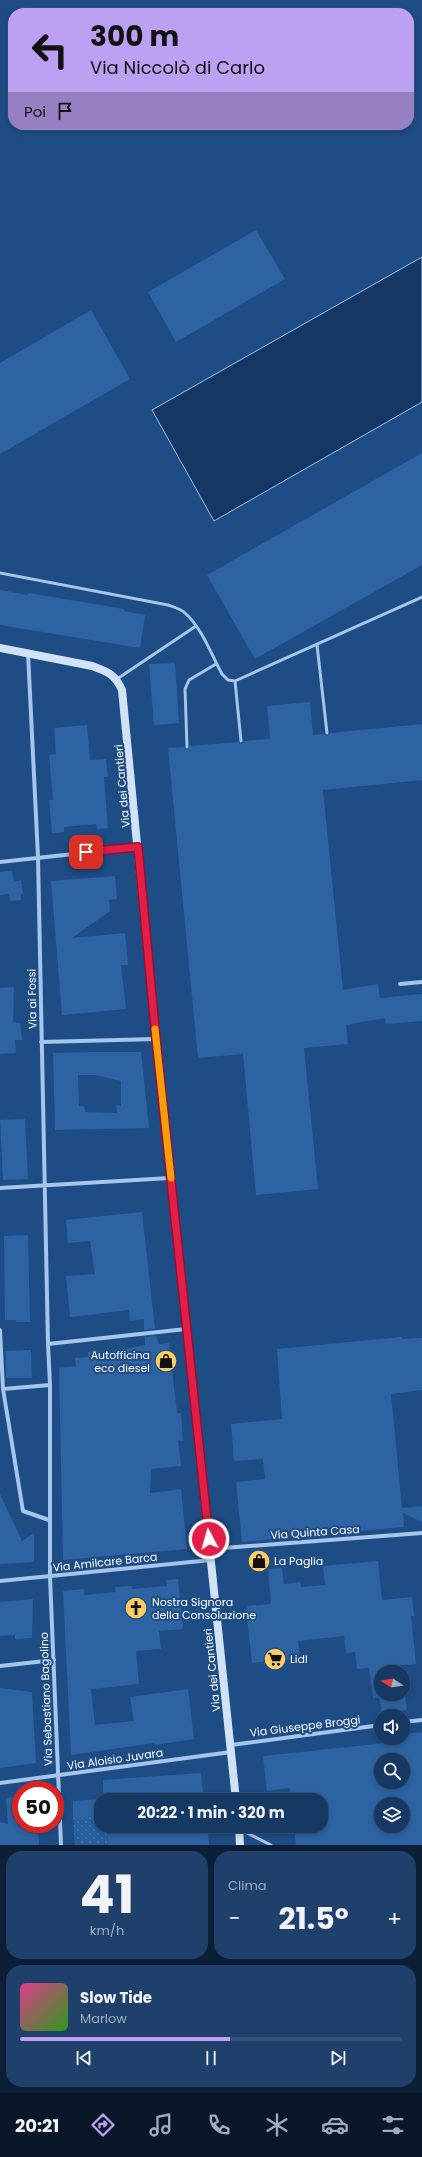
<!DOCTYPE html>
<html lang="it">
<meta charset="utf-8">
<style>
:root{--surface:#163964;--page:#1f406a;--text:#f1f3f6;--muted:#9eacbf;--line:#355378;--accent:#bca0f2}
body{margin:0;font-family:Poppins,sans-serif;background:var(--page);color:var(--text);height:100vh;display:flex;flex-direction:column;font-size:15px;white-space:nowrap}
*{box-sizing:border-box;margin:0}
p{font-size:13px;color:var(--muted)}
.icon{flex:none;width:22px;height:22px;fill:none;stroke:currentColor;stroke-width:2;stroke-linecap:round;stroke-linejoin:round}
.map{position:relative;height:1845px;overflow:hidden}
.sheet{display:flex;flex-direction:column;gap:6px;padding:6px;background:#0c1f37;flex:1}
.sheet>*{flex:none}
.guide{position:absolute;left:8px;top:8px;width:406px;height:122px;border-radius:16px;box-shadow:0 2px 6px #0003,0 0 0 1px var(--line);background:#bca0f2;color:#111;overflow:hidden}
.needle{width:26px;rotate:282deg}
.controls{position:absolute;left:374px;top:1665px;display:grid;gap:8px}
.controls a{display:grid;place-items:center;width:36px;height:36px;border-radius:50%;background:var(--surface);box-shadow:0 2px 6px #0003,0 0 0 1px var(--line);font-size:20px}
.speed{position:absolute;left:12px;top:1781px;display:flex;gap:8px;font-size:20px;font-weight:700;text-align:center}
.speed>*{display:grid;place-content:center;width:52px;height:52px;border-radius:50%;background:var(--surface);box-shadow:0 2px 6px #0003,0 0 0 1px var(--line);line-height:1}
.speed .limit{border:6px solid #d22;background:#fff;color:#111}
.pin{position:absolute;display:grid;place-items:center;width:34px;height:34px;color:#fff;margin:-17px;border-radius:8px;box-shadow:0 2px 6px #0006}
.me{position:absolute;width:44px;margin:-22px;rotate:354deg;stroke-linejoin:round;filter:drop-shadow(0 0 3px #0008)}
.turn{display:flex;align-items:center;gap:14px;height:84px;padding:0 16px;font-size:18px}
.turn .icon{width:52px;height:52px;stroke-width:2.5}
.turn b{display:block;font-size:28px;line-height:34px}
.then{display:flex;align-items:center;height:38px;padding:0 16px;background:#0003;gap:8px;font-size:15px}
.big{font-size:30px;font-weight:700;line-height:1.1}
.sheet .widget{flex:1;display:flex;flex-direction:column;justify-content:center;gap:6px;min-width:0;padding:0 14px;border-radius:16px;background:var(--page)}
.sheet .dial{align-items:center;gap:0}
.dial b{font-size:52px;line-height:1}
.song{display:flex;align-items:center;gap:12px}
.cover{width:48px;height:48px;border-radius:6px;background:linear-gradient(135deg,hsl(330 70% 55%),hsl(110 70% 35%))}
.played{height:4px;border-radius:2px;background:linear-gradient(90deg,var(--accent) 55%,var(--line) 55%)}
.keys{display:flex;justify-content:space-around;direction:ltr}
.heat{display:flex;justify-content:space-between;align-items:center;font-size:22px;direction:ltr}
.sheet .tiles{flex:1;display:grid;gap:6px;grid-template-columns:1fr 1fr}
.widget:last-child{grid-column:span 2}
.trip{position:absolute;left:94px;top:1793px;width:234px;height:40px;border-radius:16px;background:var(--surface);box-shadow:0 2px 6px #0003,0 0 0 1px var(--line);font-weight:700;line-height:40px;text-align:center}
.menu{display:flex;height:64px;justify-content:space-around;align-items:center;background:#091728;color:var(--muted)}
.menu .icon{width:28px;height:28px}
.menu .on{color:var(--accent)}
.menu b{font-size:18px;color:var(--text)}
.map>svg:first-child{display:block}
.grass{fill:url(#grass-dots)}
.water{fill:#143763;stroke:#99c1ec}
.building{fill:#2d63a2;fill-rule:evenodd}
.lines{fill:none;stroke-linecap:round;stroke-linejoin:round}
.service{stroke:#a5c5ea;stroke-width:3}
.minor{stroke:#a5c5ea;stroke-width:4}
.secondary{stroke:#d1e2f8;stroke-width:8}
.route-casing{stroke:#92132f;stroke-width:10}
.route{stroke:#e11d48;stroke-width:7}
.slow{stroke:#f59e0b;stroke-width:7}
.labels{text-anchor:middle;stroke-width:4;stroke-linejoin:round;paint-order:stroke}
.street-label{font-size:11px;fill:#fff;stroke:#1e4c85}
.poi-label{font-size:11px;fill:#fff;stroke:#1e4c85;text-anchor:start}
</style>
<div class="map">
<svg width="422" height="1845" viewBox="0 0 422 1845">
<defs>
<pattern id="grass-dots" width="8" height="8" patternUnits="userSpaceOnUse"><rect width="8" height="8" fill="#275e9d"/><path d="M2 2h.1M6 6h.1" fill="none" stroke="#4776ac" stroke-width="1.8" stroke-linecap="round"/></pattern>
</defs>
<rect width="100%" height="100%" fill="#1e4c85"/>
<!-- grass -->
<path class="grass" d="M101,1816v10h6l1,19h-33l-2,-27z"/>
<!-- water -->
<path class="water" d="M422,257v145l-208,119 -62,-111z"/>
<!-- building -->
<path class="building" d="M256,230l29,49 -109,63 -28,-50z
M91,310l39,69 -130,75v-91z
M422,453v112l-167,94 -48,-84z
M0,590l28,5v-2l96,16v2l21,4 -5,33 -140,-23z
M175,663l4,60 -25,2 -5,-61z
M310,702l3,33 11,-1 3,2 3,-3 92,-9v56l-99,10 20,200 35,-6 2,14 42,-4v27l-36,3 -1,-6 -39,7 2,19 -44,4 14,141 -62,6 -13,-141 -45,4 -30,-310 16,-1 3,3 3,-4 48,-4 4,2 2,-3 26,-2 -3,-33z
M87,725l3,35 16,-1 2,18h-4l4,51 -11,1 -1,-5 -32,3v5l-12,1 -3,-33h4l-4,-45 7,-1 -2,-26z
M12,871l2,11 7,-2 2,14h-2v6l-11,1 -1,-7 -9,1v-23z
M115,876l2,23 -8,1 1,11 -38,27 53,-5 3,32h-7l5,44 -64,6 -11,-134z
M14,987l-1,35 7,1 2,17h-7l1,13 -16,1v-66z
M90,1052h51l8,76 -94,2 -2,-77zM78,1075h17l26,6v25l-5,-1 1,8 -32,-1 -1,-6h-5z
M25,1119l3,60 -25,1 -3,-60z
M142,1212l13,117 -11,1v-11l-14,2 -1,-11 -59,7 -4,-41 29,-2 -5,-33 -22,2 -2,-23z
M28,1235l2,87h-14v-2h-11l-1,-84z
M156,1336l3,8 10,-1 8,70h4l2,28 -5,-1 3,26 -30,3 -1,24 31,-4 6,60 -124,11 -4,-192 17,-2 -1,-8 13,-1v-5l16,-1v2l41,-8v-8z
M402,1337v2l20,-1v52l-31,4 11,114 20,-2v16l-19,-9 1,14 -162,15 -6,-60 29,-3 -2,-20 -29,2 -3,-37 51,-5 -5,-70z
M31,1350l1,28h-26v-27z
M0,1494l22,47 12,-8v29l-34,2z
M378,1561l4,39 30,-3 2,19h-3l5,48 -35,3v27h22l1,-6 3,22 -25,3 -3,-15h-6l-4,-30 -12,1 -2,-17 -9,1 -2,-17 -46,5 2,17 -48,5 -6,-54h2l-1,-3 24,-2 -3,-35 14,-1 2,16 16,-2 1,5 24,-2 -2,-19z
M178,1579l5,50 -24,2 2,18 -25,2 3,33 -48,5 4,36 39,-4 -4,-24 58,-8 6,50 -40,6v-2l-83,12 -8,-164 21,-2v6l32,-3 -1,-5 17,-1v3l35,-3 -1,-6z
M33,1599l-1,39 -17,1v-4l-15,1v-34z
M0,1688l32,4 4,71 -36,5z
M422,1732v113h-126l-2,-19h27v-26h-30l-1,-12 -23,3 -4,-35 132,-14v-4h8v-4zM381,1760h22v22h-22zM381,1804h22v22h-22z
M201,1773l3,27h-101v-20z
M21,1796v28h17l1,21h-39v-23l8,2 -2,-26z
M99,1799l1,18 -27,1v-17z
M107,1826h100l2,19h-101z"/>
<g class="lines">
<!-- service -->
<path class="service" d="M0,573l168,32c6,2 13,4 17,8 17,15 26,41 37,61l6,6 7,1 187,-84
M317,645l10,88
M117,679l79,-53
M235,681l6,60
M187,747l-2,-58 4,-9 27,-16
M241,1830l30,15"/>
<!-- minor -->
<path class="minor" d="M28,653l10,204 10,487 2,41v192l11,268
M0,862l138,-15
M400,984l22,-2
M41,1042l115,-3
M0,1188l170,-10
M0,1330l3,59
M48,1344l138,-15
M49,1520l-26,-9 -20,-122 47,-4
M210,1549l212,-16
M0,1581l211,-21
M0,1666l54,-6
M403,1722l19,-2
M231,1745l150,-20
M0,1783l231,-31"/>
<!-- secondary -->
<path class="secondary" d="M0,648l92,18c16,6 23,8 30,24l34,349 80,761
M239,1826l1,19"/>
</g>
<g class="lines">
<!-- route casing -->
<g class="route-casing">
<path id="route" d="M86,852l52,-5 18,192 53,500"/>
</g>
<!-- route -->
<use href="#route" class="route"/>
<!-- slow -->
<path class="slow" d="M155,1029l16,149"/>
</g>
<!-- icons -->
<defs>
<g id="shop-disc" transform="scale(1.15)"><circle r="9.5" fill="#f9cc64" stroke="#1e4c85"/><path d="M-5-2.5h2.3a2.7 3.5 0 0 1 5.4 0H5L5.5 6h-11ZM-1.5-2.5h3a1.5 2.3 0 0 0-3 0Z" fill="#111"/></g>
<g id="church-disc" transform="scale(1.15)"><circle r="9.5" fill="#f9cc64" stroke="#1e4c85"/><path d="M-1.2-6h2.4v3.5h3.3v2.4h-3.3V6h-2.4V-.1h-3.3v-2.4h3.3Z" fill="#111"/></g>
<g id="supermarket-disc" transform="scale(1.15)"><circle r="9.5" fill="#f9cc64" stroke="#1e4c85"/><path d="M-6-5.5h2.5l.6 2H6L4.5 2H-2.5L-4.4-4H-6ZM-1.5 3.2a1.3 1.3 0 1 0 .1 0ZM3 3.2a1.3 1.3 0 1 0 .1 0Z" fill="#111"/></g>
</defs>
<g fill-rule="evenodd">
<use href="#shop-disc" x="166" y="1361"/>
<use href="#shop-disc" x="259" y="1561"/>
<use href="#church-disc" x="136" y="1608"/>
<use href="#supermarket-disc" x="275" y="1659"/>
</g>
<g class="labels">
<!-- street labels -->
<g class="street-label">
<text transform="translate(122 786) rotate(-95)" y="4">Via dei Cantieri</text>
<text transform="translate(32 999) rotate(-91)" y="4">Via ai Fossi</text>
<text transform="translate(315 1532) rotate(-4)" y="4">Via Quinta Casa</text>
<text transform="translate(105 1562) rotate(-6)" y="4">Via Amilcare Barca</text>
<text transform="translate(212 1670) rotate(-96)" y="4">Via dei Cantieri</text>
<text transform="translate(46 1699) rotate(-92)" y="4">Via Sebastiano Bagolino</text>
<text transform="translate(305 1726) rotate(-7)" y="4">Via Giuseppe Broggi</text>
<text transform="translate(115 1759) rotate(-8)" y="4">Via Aloisio Juvara</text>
</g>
<!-- poi labels -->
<g class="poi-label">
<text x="150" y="1359" text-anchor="end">Autofficina<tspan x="150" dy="13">eco diesel</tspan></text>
<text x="274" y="1565">La Paglia</text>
<text x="152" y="1606">Nostra Signora<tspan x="152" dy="13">della Consolazione</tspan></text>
<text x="290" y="1663">Lidl</text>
</g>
</g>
</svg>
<div class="controls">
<a><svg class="needle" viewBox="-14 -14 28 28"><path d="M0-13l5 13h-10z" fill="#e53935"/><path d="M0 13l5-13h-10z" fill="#9eacbf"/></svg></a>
<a><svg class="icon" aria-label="sound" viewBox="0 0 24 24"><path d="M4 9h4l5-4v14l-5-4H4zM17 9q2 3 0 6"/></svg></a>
<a><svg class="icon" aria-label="search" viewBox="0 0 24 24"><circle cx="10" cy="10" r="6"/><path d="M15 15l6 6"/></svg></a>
<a><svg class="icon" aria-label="layers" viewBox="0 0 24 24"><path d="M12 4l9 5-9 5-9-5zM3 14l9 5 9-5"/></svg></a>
</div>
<div class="speed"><div class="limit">50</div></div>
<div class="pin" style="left:86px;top:852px;background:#d93025"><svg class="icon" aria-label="arrive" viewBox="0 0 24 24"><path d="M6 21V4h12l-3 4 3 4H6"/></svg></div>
<svg class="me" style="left:209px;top:1539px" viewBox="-20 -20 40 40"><circle r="17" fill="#e11d48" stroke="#fff" stroke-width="3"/><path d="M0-11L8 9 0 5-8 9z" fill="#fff"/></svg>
<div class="trip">20:22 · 1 min · 320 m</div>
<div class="guide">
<div class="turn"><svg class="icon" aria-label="left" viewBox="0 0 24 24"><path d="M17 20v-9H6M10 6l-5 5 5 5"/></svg><div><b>300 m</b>Via Niccolò di Carlo</div></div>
<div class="then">Poi<svg class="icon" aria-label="arrive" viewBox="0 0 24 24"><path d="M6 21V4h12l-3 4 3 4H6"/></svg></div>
</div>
</div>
<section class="sheet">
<div class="tiles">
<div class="widget dial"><b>41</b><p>km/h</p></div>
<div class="widget"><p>Clima</p>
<div class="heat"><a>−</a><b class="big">21.5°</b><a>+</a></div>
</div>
<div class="widget">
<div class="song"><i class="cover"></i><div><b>Slow Tide</b><p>Marlow</p></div></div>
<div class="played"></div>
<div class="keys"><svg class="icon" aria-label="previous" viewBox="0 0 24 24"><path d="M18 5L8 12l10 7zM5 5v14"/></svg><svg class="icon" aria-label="pause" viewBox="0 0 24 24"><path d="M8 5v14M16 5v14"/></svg><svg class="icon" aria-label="next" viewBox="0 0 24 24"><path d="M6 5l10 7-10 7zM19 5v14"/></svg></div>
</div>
</div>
</section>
<nav class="menu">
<b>20:21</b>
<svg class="icon on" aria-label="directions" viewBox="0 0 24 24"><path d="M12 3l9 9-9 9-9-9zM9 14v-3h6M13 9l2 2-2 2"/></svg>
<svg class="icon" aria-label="music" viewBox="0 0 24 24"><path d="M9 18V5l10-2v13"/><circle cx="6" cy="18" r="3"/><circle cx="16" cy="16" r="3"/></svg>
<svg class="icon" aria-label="phone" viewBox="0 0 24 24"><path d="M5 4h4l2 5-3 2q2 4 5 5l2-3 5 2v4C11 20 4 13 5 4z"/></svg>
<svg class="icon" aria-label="climate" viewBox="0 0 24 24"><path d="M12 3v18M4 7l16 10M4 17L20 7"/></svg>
<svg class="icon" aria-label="car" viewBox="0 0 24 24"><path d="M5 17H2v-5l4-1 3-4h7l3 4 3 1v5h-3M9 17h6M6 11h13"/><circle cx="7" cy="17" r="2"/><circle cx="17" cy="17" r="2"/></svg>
<svg class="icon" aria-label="filters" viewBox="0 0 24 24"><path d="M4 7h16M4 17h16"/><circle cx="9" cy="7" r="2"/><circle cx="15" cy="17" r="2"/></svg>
</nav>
